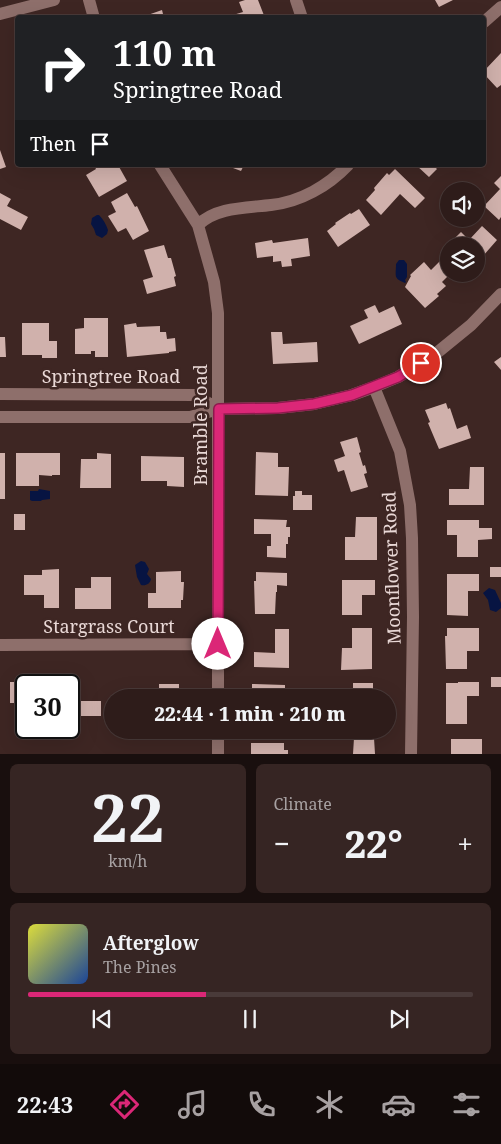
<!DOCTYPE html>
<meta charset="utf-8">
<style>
:root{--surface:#2e1c1a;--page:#362523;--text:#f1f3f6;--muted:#a7a1a2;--line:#493a39;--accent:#db2777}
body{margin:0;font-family:"Noto Serif",serif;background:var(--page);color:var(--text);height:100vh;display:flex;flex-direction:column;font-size:19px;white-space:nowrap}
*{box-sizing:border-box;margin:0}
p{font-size:16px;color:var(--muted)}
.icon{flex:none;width:28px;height:28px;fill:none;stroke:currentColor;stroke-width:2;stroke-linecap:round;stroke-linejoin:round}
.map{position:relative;height:754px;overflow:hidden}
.panel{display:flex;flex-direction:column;gap:10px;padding:10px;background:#190f0e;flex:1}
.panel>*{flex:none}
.banner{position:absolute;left:15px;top:15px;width:471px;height:152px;border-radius:5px;box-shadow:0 5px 20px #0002,0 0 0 1px var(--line);background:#202124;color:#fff;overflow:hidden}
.tools{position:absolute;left:440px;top:182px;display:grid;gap:10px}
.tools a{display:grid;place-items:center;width:45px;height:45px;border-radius:50%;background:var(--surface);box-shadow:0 5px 20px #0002,0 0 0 1px var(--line);font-size:25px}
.speed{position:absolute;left:15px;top:674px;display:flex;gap:10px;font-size:25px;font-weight:700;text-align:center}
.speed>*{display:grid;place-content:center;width:65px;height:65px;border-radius:50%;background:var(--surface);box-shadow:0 5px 20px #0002,0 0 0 1px var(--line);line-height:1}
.speed .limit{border:2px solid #111;border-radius:8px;background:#fff;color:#111}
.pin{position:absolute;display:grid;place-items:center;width:42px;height:42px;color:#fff;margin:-21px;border:2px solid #fff;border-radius:50%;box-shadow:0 1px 5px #0007}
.me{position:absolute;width:55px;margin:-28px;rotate:0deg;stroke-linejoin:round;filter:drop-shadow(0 0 4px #0008)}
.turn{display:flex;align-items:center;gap:18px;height:105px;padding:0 15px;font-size:22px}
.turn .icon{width:65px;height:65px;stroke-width:2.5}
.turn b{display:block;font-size:35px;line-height:42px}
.then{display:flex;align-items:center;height:48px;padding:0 15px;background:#0003;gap:10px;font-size:19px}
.big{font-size:38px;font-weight:800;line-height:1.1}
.panel .widget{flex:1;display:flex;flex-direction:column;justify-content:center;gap:8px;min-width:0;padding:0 18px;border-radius:8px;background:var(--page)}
.panel .dial{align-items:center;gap:0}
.dial b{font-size:65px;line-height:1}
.song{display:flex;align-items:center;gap:15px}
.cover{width:60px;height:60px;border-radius:8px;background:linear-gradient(135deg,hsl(60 70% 55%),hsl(220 70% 35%))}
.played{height:5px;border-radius:2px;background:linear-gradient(90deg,var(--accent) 40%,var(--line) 40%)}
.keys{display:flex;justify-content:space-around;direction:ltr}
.heat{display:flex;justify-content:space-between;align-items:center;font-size:28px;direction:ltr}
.panel .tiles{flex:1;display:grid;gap:10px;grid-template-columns:1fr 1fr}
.widget:last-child{grid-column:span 2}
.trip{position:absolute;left:104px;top:689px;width:292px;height:50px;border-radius:25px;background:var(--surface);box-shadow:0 5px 20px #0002,0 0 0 1px var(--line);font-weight:800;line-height:50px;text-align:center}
.tab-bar{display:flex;height:80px;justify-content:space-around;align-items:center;background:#120b0a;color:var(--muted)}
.tab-bar .icon{width:35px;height:35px}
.tab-bar .on{color:var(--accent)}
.tab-bar b{font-size:22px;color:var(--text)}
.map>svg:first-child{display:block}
.water{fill:#071442}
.building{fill:#d0b1ac}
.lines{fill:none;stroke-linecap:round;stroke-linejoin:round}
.minor{stroke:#8e6f6b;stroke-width:12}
.route-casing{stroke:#8e194d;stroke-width:12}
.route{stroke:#db2777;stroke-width:9}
.labels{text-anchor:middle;stroke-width:5;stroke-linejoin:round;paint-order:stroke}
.street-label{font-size:18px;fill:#e9d8d6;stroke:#3e2623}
</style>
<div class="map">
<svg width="501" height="754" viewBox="0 0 501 754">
<rect width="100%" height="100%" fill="#3e2623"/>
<!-- water -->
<path class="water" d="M97,215h2c4,4 7,9 9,15l-1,4 -5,4 -6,-3 -2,-6 -3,-5 1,-6z
M399,260h5l3,4v13l-2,3 1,2 -1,1c-12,-5 -9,-6 -9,-19z
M39,489l11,2v8l-8,1 -1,1h-9l-2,-1v-9h8z
M141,561l4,1 4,7 -2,5 4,5c-1,5 -5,7 -10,6l-4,-8 -2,-12z
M489,588l6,2 6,13v5l-5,4 -6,-2 -2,-10 -5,-7z"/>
<!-- building -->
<path class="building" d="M245,0h13l7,18h-31l-1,-3 10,-3 -4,-10z
M435,0h18l-14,7z
M162,10l2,8h-22v-1z
M501,53v32l-4,3 -13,-14v-3z
M0,150l6,17 -6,2z
M94,165h24l9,16 -28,16 -13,-22 10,-6z
M225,165h19l-3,6z
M416,165h19l-1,1 3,3 -8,8z
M395,169l30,29 -10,10 -15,-14 -19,21 -15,-15 9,-10 -1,-2 13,-15 2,2z
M501,176v41l-2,3 -15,-14 16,-17 -6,-6z
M0,193l11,6 -4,7 21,11 -7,13 -21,-11z
M127,193l8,14 2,-1 12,25 -16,9 -7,-12 -8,4 -10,-16 8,-4 -5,-10z
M359,209l11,16 -32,22 -11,-16 9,-7 -1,-1 15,-10 1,1z
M482,226l15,14 -21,24v-18h-27v5l-4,-3 16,-16 8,8z
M308,238l2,18 -19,3 1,7 -10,1 -1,-6 -8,1v-6l-16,2 -2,-15 17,-3 1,3z
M164,245l4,13h3l5,18 -2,1 2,9 -29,8 -4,-14 10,-3 -9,-27z
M440,261l9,9v4h1l-8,8 4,4 -9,8 2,2 -14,12 -20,-21 6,-11 -1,-1 14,-13 7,8z
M375,305l4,8 15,-7 8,18 -43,20 -9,-18 18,-8 -4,-8z
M84,318h24v39h-13v-6h-4v3h-16v-25l9,-1z
M22,323h27v18h8v17h-15v-3h-20z
M136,323l1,4 23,-1v6h6l1,7 8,-1 1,13 -7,1v1l-42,4 -3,-32z
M271,332h11l1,12 34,-2 1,20 -45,2z
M0,337h5l1,20h-6z
M501,357v13l-7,-8z
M446,403l2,6 2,-1 7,21 10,-4 4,13 -32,11 -11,-26 2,-1 -5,-12z
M357,437l4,15 -2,1 4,13 2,-1 2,8 -3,1 4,13 -17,5 -7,-22 -6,2 -4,-12 11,-4 -5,-14z
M256,452l22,1v14h11l-1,29 -33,-1z
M0,453h5v46h-5z
M16,453h44v22h-8v1l-13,-1v11h-23z
M97,453l14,1v34h-31l1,-29h16z
M141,456l43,1v30l-17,-1v-5h-26z
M470,467h14v38h-35v-16h20z
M295,491h7v4h10v15h-19v-14h2z
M14,514h11v16h-11z
M356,517h21v43h-32v-23h10z
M254,519l33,1 -1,7h4v10h-2v7h-2v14l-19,-1v-11h4v-12h-17z
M447,520h32v8h13v11l-14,1v17h-21v-22h-10z
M490,567h11v10h-11z
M59,569v39h-15v-13h-20v-20h18v-5z
M181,571v11h3l-1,18h-2v8h-33v-15h8v-21z
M256,572l31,1v13l-10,-1v7h-1l-1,22h-20l-1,-33h2z
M447,574h32v17h-11v25l-21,-1z
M91,577h20v32h-36v-21h16z
M342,580h33v15h-13v20h-20z
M352,628h20v41l-31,1 1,-22h10z
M447,628h32v23h-12v18h-21l-1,-33h2z
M275,629h14v39l-35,-1v-15l21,1z
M491,677h10v10h-10z
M64,680h14v21h23v15h-23v9h-9v-40h-5z
M10,682h41v3h-25v18h-16z
M458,682h21v14h-12v28h-21v-41h12z
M353,683h20v15h-20z
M159,684h20v14h-20z
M252,684l33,1v13h-33z
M159,730h23v3h-23z
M354,738h20l1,16h-22z
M451,739h31v15h-31z
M251,743h33v7h4v4h-37z"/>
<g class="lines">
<!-- minor -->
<path class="minor" d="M89,0l5,18
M296,0l6,18
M0,14l54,-14
M484,22l17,-15
M160,165l38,60 16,57 4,31v385
M198,225c18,-18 48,-17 73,-20 29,-3 57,-19 77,-40
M374,387l26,64 10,54 2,33 1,79 -2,137
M0,394l194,1 25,14
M0,417h190l29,-8 59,-1 36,-4 38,-9 22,-8 24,-10 35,-21 38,-31 30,-31
M0,645l218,-1
M218,754v-24"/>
</g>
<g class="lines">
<!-- route casing -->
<g class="route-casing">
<path id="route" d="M218,644l1,-235 59,-1 36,-4 38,-9 46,-18 23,-14"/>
</g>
<!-- route -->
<use href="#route" class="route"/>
</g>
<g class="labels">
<!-- street labels -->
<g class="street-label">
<text x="111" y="383">Springtree Road</text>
<text transform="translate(201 425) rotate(-90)" y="6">Bramble Road</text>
<text transform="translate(392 568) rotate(-92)" y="6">Moonflower Road</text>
<text x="109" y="633">Stargrass Court</text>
</g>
</g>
</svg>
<div class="tools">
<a><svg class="icon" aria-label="sound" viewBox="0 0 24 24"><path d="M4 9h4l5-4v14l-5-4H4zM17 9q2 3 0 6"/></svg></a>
<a><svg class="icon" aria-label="layers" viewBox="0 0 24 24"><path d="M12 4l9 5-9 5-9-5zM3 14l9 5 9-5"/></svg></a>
</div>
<div class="speed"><div class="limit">30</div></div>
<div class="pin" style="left:421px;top:363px;background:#d93025"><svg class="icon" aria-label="arrive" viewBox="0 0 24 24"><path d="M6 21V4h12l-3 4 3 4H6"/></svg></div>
<svg class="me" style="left:218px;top:644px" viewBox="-20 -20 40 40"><circle r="19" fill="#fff"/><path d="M0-13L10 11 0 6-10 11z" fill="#db2777"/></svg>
<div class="trip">22:44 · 1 min · 210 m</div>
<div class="banner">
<div class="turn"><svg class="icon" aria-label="right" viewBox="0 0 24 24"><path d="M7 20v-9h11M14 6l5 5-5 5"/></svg><div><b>110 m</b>Springtree Road</div></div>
<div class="then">Then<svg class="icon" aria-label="arrive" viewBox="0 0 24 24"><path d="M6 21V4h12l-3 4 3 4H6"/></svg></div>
</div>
</div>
<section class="panel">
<div class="tiles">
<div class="widget dial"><b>22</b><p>km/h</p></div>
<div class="widget"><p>Climate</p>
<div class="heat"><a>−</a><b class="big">22°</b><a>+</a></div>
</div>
<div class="widget">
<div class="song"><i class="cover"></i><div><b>Afterglow</b><p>The Pines</p></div></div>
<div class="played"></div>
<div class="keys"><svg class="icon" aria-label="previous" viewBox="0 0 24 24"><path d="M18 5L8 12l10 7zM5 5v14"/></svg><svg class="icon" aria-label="pause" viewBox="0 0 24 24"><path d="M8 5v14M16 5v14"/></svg><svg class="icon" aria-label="next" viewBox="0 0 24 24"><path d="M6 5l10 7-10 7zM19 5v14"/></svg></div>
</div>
</div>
</section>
<nav class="tab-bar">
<b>22:43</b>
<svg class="icon on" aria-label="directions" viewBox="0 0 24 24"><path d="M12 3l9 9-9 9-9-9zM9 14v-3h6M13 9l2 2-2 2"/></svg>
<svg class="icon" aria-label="music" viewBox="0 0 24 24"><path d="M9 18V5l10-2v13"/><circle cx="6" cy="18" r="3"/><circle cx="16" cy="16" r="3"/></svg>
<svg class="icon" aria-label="phone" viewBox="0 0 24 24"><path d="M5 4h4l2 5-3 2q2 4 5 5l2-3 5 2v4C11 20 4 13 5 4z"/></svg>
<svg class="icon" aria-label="climate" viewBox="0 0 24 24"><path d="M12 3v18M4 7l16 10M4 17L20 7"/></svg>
<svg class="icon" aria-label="car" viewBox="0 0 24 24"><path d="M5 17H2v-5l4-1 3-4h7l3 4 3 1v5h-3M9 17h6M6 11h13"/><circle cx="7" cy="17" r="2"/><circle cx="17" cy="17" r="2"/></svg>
<svg class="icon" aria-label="filters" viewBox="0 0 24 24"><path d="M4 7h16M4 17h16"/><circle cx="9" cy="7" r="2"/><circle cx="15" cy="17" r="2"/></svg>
</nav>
